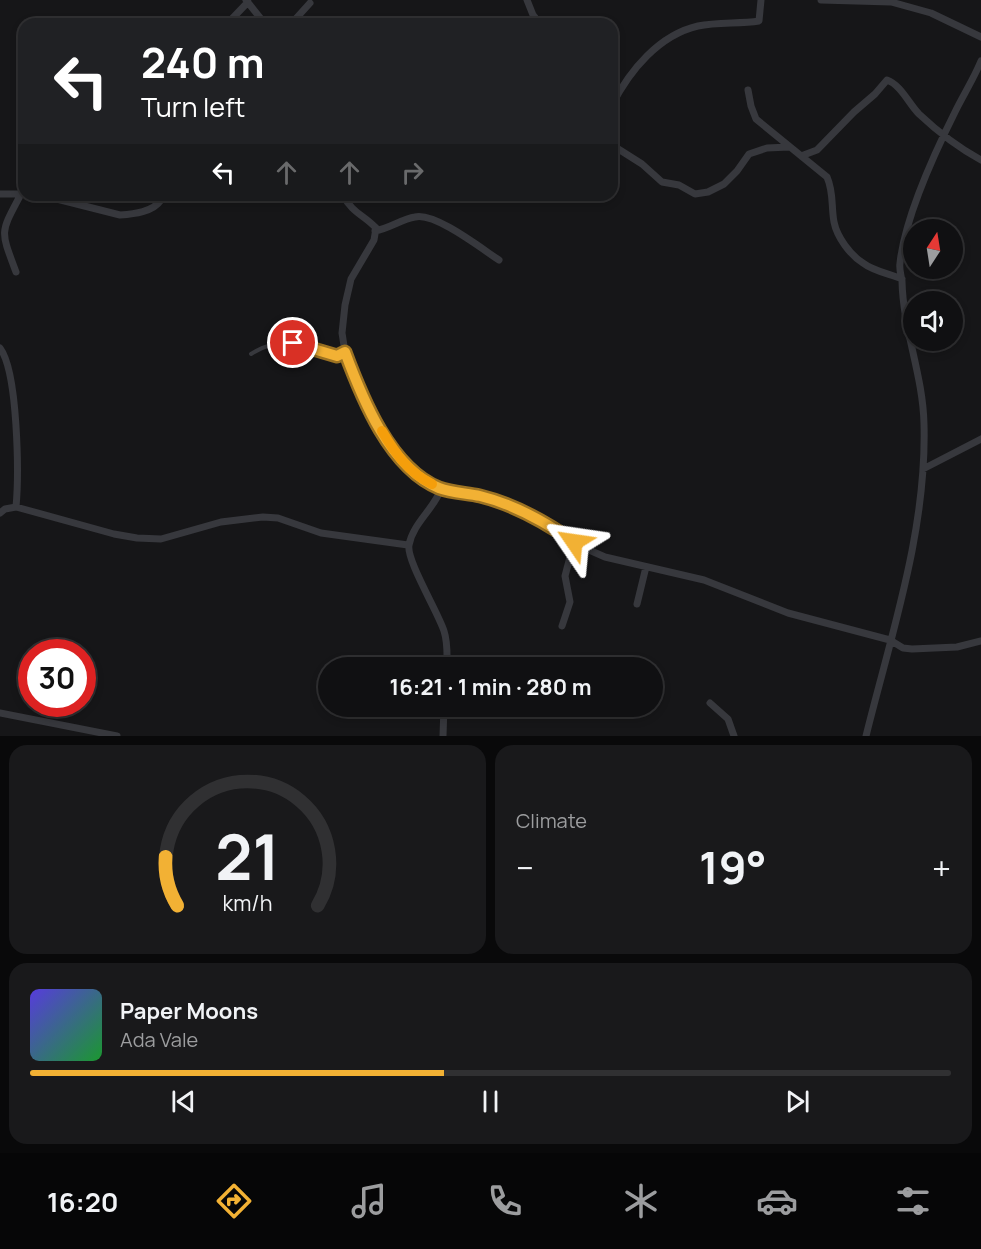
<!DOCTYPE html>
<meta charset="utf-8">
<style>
:root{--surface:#101012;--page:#19191b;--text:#f1f3f6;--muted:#9c9d9f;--line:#303032;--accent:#f2b134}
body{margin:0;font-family:Manrope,sans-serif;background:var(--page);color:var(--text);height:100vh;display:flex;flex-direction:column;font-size:22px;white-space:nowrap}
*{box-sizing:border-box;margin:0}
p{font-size:20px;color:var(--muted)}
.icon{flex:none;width:33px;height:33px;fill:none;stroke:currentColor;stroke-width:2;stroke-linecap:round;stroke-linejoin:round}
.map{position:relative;height:736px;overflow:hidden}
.panel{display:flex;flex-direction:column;gap:9px;padding:9px;background:#09090a;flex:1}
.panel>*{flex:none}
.hud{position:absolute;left:18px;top:18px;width:600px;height:183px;border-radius:18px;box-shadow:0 3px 9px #0003,0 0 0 2px var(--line);background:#202124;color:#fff;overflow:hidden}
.needle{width:39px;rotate:12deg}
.controls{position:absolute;left:903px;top:219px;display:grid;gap:12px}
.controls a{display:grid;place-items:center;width:60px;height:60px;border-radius:50%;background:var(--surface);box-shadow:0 3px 9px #0003,0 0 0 2px var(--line);font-size:30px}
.speed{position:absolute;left:18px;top:639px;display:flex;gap:12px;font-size:30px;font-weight:700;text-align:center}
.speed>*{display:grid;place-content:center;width:78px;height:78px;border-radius:50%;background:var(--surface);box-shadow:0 3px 9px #0003,0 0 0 2px var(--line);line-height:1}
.speed .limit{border:9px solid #d22;background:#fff;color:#111}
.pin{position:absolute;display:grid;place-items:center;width:51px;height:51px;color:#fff;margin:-26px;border:3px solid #fff;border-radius:50%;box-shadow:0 2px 6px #0007}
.me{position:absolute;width:66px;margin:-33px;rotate:302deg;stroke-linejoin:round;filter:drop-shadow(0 0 4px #0008)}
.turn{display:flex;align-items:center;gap:21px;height:126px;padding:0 24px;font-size:27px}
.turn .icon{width:78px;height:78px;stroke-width:2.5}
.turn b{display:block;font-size:42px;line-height:51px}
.lanes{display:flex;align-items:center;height:57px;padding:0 24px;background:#0003;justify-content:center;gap:30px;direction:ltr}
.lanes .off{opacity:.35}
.big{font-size:45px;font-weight:700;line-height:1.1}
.panel .tile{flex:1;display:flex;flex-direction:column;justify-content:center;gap:9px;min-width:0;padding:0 21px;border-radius:18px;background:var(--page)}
.panel .dial{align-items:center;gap:0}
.dial svg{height:156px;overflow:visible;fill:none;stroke:var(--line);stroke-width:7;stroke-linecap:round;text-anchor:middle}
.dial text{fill:var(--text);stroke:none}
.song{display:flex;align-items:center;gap:18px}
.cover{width:72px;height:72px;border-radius:9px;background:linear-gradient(135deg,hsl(250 70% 55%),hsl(130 70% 35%))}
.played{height:6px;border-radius:3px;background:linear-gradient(90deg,var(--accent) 45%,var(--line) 45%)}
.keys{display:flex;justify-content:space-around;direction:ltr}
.heat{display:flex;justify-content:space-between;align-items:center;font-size:33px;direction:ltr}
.panel .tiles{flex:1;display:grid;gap:9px;grid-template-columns:1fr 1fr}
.tile:last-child{grid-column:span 2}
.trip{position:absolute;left:318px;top:657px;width:345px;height:60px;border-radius:30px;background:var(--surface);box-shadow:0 3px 9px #0003,0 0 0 2px var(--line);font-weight:700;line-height:60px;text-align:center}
.tabs{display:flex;height:96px;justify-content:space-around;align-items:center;background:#060607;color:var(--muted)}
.tabs .icon{width:42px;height:42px}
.tabs .active{color:var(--accent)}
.tabs b{font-size:27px;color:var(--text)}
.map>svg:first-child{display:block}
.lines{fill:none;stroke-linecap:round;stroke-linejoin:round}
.service{stroke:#37383d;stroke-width:4}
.minor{stroke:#37383d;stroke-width:7}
.route-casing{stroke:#9d7322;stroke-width:15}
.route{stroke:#f2b134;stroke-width:10}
.slow{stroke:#f59e0b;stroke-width:10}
</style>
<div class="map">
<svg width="981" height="736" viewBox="0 0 981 736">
<rect width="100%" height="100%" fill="#161618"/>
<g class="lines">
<!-- service -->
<path class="service" d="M251,354c30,-20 55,-8 86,2l8,-4"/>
<!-- minor -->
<path class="minor" d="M246,0l19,24
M527,0l6,15 7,9
M821,0l70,2 40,11 50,24
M227,24l21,-22
M291,24l19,-21
M748,90l3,16 5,13 71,58c7,16 4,29 7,45 3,15 16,33 29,41 10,8 27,11 39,16
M612,105c18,-35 47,-70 86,-79 20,-4 41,-2 61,-5l2,-21
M612,145l30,19 20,18 17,3 16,9 13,-2 16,-8 13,-13 12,-17 18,-6 22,-1
M801,156l16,-6 37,-38 21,-18 12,-14c14,5 22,24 32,34 18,17 40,34 62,46
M0,194h24
M41,195l79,20c14,-1 33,-3 41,-15v-5
M343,195c10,19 20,19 33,33l-2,12 -23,39 -6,26 -3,28 3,19 14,38 26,45 15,25 23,20 18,9 39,7 23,7 59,31 18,12 25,11 99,23 84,33 102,27 13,8 9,1 45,-2 24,-6
M375,231c15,-3 27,-12 40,-14 20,-5 67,32 84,43
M16,272c-16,-43 -16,-38 5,-78
M0,348c18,24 19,126 16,159
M923,469l58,-30
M441,489c-7,20 -28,34 -32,56 -3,15 29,67 35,86 4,12 3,24 3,37
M0,513l5,-4 11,-2 98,27 23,4 24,1 60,-17 42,-5 15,1 43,15 87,12
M637,604l9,-37
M562,626l8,-24 -5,-26 9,-34
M710,703l18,16 6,17
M0,713l117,23
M443,736l1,-30
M866,736c25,-101 61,-206 58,-312 -1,-49 -21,-94 -22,-143 -1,-6 -3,-12 -2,-18 5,-47 35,-111 56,-153 8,-16 18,-32 25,-49"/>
</g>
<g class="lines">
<!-- route casing -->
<g class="route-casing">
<path id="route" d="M293,343l44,13 8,-4c17,46 45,116 94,136 13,5 28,5 41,8 33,8 67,27 94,46"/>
</g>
<!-- route -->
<use href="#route" class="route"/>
<!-- slow -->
<path class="slow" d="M382,431c13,22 27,42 50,53"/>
</g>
</svg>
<div class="controls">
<a><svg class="needle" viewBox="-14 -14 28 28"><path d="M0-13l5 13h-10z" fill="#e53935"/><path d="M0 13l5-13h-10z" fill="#9c9d9f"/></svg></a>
<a><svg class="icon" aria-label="sound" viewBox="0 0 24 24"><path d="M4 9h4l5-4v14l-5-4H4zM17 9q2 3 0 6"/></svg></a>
</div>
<div class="speed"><div class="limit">30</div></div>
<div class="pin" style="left:293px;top:343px;background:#d93025"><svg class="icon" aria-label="arrive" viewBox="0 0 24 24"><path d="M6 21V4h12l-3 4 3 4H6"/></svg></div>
<svg class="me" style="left:574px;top:542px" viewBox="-20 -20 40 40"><path d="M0-17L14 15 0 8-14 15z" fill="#f2b134" stroke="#fff" stroke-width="4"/></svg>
<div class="trip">16:21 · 1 min · 280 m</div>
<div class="hud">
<div class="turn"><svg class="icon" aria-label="left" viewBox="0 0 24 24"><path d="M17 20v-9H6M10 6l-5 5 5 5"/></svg><div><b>240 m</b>Turn left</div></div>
<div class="lanes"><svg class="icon" aria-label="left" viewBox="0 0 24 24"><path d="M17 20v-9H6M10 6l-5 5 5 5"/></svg><svg class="icon off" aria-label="ahead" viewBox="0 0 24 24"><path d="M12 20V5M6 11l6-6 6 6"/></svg><svg class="icon off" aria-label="ahead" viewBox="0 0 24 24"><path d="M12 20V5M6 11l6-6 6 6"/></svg><svg class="icon off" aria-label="right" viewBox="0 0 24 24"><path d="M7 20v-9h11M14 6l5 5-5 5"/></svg></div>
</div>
</div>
<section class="panel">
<div class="tiles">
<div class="tile dial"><svg viewBox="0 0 100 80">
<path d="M14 69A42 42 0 1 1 86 69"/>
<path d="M14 69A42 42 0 0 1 8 44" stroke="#f2b134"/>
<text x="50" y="56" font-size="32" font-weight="700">21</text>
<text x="50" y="72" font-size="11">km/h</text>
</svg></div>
<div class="tile"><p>Climate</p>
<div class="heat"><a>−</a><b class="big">19°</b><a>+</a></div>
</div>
<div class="tile">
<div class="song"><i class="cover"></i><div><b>Paper Moons</b><p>Ada Vale</p></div></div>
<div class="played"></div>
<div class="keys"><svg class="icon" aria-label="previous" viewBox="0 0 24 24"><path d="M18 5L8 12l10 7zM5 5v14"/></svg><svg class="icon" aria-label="pause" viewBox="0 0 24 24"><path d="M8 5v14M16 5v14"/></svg><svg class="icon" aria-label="next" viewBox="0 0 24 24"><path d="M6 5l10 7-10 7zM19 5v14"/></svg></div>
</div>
</div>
</section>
<nav class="tabs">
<b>16:20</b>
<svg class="icon active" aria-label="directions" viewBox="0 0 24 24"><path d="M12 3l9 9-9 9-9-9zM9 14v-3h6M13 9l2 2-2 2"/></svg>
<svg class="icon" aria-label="music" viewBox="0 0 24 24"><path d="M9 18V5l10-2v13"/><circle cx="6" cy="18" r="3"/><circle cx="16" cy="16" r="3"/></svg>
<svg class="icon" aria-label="phone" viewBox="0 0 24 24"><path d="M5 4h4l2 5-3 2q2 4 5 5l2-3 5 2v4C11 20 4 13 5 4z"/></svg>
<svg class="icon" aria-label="climate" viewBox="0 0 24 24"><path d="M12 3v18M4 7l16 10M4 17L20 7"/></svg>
<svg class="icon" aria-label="car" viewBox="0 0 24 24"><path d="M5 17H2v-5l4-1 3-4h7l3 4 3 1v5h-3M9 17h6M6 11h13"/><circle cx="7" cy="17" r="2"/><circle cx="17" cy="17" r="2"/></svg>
<svg class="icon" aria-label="filters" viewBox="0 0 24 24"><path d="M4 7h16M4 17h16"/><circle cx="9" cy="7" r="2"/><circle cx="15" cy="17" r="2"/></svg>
</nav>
